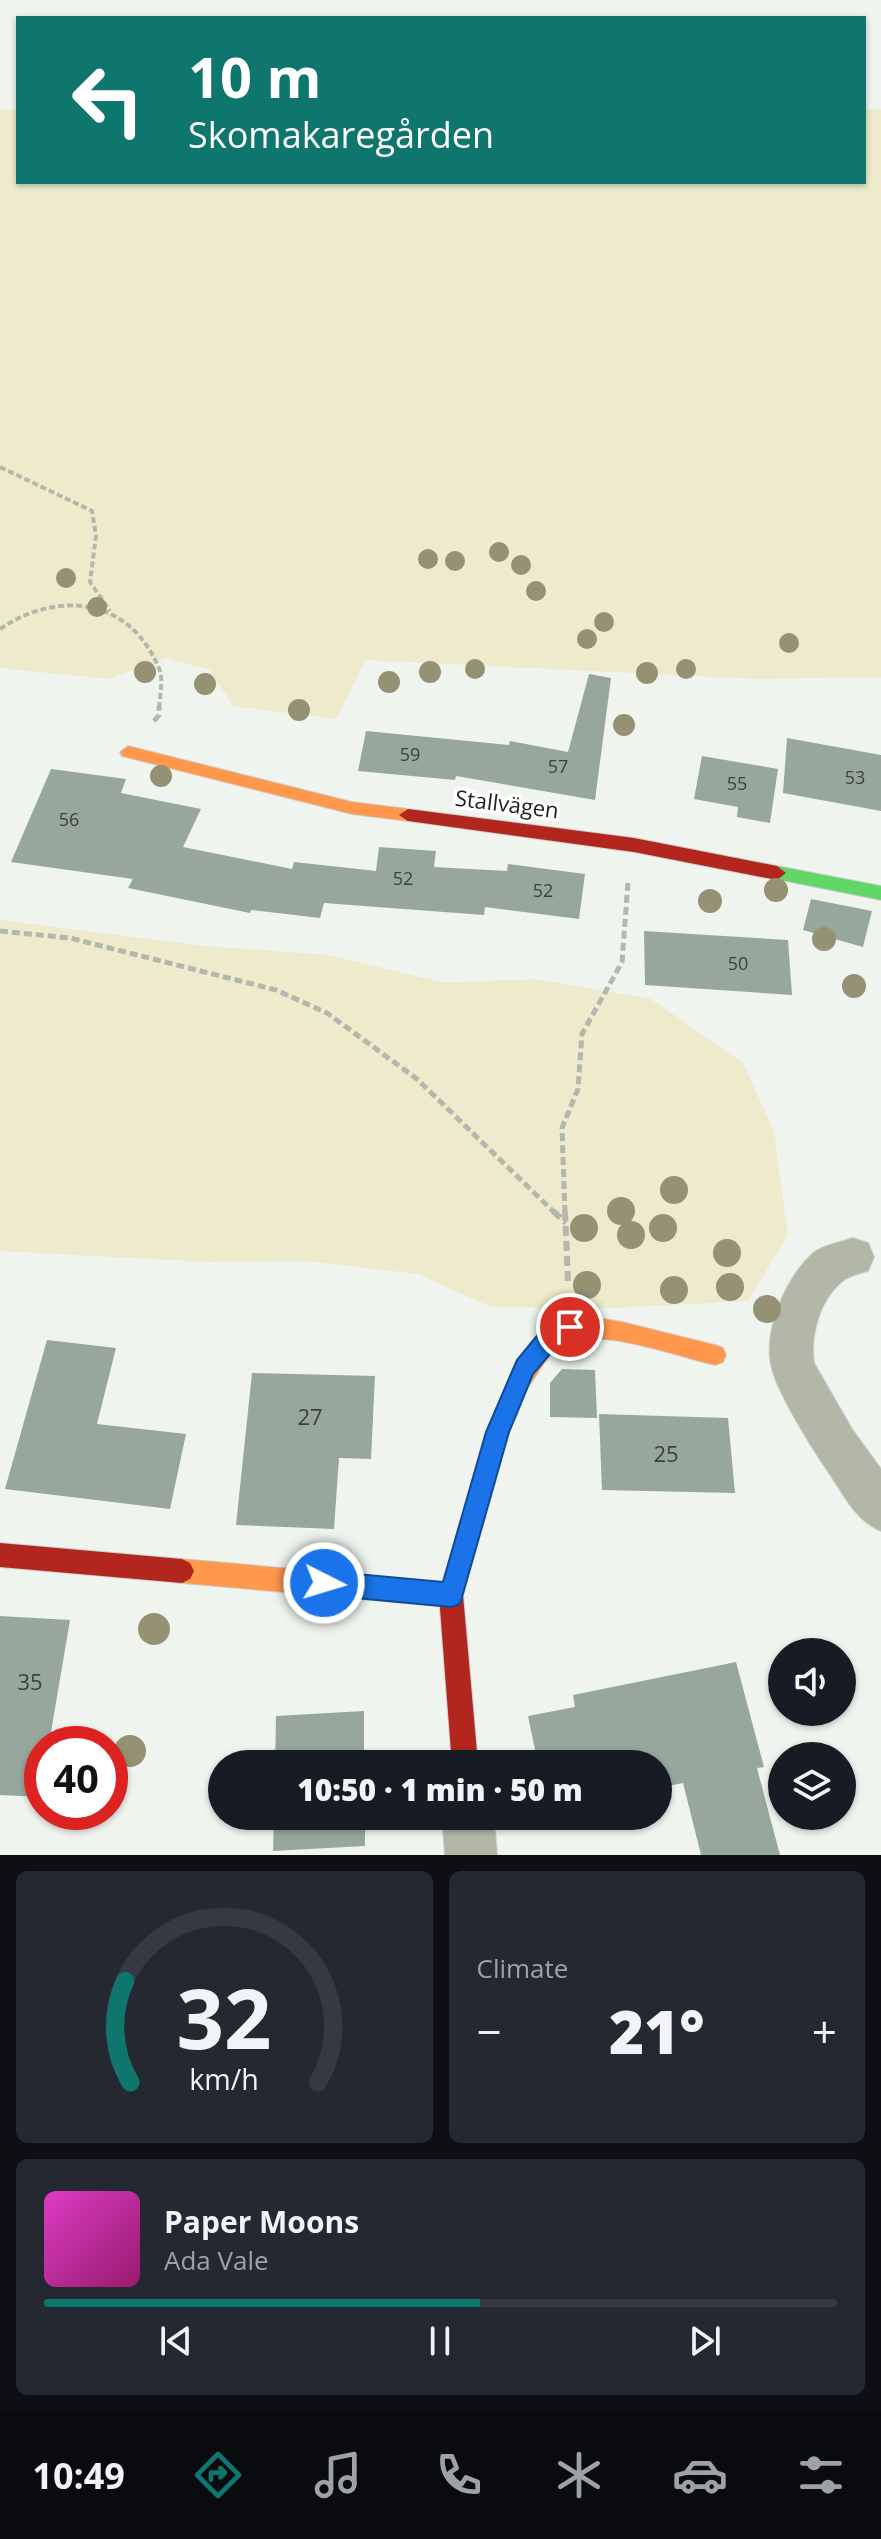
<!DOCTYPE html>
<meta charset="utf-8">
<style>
:root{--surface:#171b24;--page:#242831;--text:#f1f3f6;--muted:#9ea1a6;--line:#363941;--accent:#0f766e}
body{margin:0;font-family:"Open Sans",sans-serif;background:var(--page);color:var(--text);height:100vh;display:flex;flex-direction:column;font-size:30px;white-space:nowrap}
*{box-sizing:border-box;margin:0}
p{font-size:26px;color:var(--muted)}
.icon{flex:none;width:44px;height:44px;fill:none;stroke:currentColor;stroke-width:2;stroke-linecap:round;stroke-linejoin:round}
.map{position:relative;height:1855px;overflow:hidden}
.side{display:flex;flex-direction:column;gap:16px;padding:16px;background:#0d0f14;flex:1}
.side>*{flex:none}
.hud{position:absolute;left:16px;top:16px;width:850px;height:168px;border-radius:0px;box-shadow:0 2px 6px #0004;background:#0f766e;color:#fff;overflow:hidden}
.controls{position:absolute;left:768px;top:1638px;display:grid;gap:16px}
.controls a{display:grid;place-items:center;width:88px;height:88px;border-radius:50%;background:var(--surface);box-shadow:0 2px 6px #0004;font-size:40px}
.speed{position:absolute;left:24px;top:1726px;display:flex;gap:16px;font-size:40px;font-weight:700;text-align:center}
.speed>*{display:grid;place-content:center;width:104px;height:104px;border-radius:50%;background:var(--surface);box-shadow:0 2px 6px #0004;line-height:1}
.speed .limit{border:12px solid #d22;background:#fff;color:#111}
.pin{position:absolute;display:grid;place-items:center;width:68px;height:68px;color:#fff;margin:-34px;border:4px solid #fff;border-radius:50%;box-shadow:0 2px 8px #0007}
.me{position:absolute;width:88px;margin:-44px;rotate:95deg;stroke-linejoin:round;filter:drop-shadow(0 0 6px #0008)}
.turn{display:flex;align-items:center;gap:28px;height:168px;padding:0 40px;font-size:36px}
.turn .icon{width:104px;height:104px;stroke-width:2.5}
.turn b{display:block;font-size:56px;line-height:68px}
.big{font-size:60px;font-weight:800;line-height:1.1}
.side .widget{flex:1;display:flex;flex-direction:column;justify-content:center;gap:12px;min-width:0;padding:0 28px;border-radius:12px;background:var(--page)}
.side .dial{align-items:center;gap:0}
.dial svg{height:208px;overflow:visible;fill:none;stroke:var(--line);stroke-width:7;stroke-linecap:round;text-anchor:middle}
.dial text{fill:var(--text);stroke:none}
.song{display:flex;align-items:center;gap:24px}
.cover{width:96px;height:96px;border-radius:12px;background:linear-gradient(135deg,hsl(310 70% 55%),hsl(320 70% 35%))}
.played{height:8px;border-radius:4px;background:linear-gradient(90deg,var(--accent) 55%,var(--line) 55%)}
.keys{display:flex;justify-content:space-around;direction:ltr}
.heat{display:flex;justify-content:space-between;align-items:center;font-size:44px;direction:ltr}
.side .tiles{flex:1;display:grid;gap:16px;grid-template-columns:1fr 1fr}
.widget:last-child{grid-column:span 2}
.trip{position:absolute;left:208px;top:1750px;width:464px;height:80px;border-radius:40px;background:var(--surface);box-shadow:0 2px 6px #0004;font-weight:800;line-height:80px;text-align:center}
.tab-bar{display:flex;height:128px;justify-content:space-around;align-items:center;background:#090b0e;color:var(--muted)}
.tab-bar .icon{width:56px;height:56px}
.tab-bar .current{color:var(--accent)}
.tab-bar b{font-size:36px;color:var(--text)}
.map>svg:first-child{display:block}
.green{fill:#edebcb}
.building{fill:#97a79e}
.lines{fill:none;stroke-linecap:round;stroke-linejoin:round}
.street-casing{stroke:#ced1cd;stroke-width:2}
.fast-casing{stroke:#ced1cd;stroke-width:2}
.slow-casing{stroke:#ced1cd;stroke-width:2}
.jam-casing{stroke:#ced1cd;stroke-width:2}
.path-far2{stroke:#b3b8ad;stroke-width:4;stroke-dasharray:6 3;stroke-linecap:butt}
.path-far1{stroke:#b3b8ad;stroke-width:5;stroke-dasharray:8 4;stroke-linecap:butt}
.path{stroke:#b3b8ad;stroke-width:6;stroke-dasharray:10 5;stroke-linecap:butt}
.street{fill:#b2b7a8;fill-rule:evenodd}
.fast{fill:#63d668;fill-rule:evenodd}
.slow{fill:#ff974d;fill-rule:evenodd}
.jam{fill:#b3261e;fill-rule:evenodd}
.tree{fill:#949273}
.route{fill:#1a73e8;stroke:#114b97;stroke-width:2}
.labels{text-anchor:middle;stroke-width:7;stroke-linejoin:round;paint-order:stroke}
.number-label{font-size:18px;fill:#3b413c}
.street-label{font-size:22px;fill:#1c1f1c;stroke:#fff}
.near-number-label{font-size:22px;fill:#3b413c}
</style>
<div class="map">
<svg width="881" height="1855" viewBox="0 0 881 1855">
<rect width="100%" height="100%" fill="#eff4ee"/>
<!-- green -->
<path class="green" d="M0,109l18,1v72h846v-73h17v568l-123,2 -393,-19 -29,59 -103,-13 -23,-36 -43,-12 -59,21 -108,-11z
M0,920l205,26 124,9 116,28 89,-4 117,20 92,64 31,68 14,104 -40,66 -133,7 -124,-1 -73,-33 -111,-13 -100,1 -207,-11z"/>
<!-- building -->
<path class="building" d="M589,674l22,4 -16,122 -139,-24 -1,4 -97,-9 8,-40 143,14 1,-4 58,11z
M787,738l94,17v56l-98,-18z
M702,756l76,13 -8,54 -33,-6 1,-10 -44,-8z
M51,769l75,10 -5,14 80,16 -18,38 109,22 2,-7 82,9 3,-24 57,4 -2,16 73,4 1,-7 77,10 -6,45 -94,-12 -1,8 -160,-12 -4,15 -69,-8 -1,3 -122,-25 5,-9 -122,-17z
M811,899l61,12 -9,36 -60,-17z
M644,931l144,9 4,55 -147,-10z
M47,1340l69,8 -19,76 89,10 -16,75 -165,-20z
M562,1369l33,1 2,48 -47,-1v-34z
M252,1373l123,3 -4,83 -32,-1 -5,71 -98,-4z
M599,1414l129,4 7,75 -133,-3z
M0,1616l70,4 -21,124h-7v53l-42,-2z
M736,1662l28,105 -7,1 23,87h-79l-18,-72 -25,5v-24h-120l-10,-48 47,-9 -2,-12z
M364,1711v53h-89l1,-48z
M274,1816h91v30l-92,5z"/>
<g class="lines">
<!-- street casing -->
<g class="street-casing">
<path id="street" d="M853,1238l15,5 6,14 -6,14c-8,2 -18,5 -24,9 -24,18 -34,55 -30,83l38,66 29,40v62c-25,-10 -37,-36 -52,-58 -16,-23 -53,-82 -58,-108 -7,-37 15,-87 42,-112 10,-8 28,-11 40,-15z
M442,1816h52l3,39h-52z"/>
</g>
<!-- fast casing -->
<g class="fast-casing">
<path id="fast" d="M777,866l104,20v14l-110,-22 -3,-5z"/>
</g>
<!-- slow casing -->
<g class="slow-casing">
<path id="slow" d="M128,746l224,56 56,7 9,6 -9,6 -56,-7 -230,-58 -2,-4z
M586,1316l36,6 93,23 8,3 3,7 -3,7 -8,3c-35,-8 -131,-43 -158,-18 -14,12 -25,42 -39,48l-8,-3 -3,-8c15,-36 37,-66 79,-68z
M182,1559l269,24 8,4 4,8 -4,8 -8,4 -269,-24 -8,-4 -4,-8 4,-8z"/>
</g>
<!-- jam casing -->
<g class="jam-casing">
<path id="jam" d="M408,809l226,29 143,28 9,7 -9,7 -143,-28 -226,-31 -9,-6z
M518,1373l8,3 3,8 -20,48 -46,163 15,169h-26l-13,-169 48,-163 23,-56z
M0,1543l182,16 8,4 4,8 -4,8 -8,4 -182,-16z"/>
</g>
<!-- path-far2 -->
<path class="path-far2" d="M0,467l92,44 4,25 -6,46 20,29
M0,629c59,-40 132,-31 160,42 3,10 0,26 -1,37"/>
<!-- path-far1 -->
<path class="path-far1" d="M154,721l5,-6v-9
M0,931l70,7 206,52 51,23 90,66 138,134
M565,1213l-3,-85 16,-39 4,-55 40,-72 6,-80"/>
<!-- path -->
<path class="path" d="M553,1211l13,12
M565,1211l3,71"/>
<!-- street -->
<use href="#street" class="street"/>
<!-- fast -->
<use href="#fast" class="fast"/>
<!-- slow -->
<use href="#slow" class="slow"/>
<!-- jam -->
<use href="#jam" class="jam"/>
</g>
<!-- trees -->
<g class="tree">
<circle cx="499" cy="552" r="10"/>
<circle cx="428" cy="559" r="10"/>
<circle cx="455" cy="561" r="10"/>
<circle cx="521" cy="565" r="10"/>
<circle cx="66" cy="578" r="10"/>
<circle cx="536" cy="591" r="10"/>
<circle cx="97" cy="607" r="10"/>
<circle cx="604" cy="622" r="10"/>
<circle cx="587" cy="639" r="10"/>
<circle cx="789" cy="643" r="10"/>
<circle cx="475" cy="669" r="10"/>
<circle cx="686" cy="669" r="10"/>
<circle cx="145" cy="672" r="11"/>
<circle cx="430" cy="672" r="11"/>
<circle cx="647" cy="673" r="11"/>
<circle cx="389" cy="682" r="11"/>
<circle cx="205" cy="684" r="11"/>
<circle cx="299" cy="710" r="11"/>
<circle cx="624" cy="725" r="11"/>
<circle cx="161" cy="776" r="11"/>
<circle cx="776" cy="890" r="12"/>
<circle cx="710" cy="901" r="12"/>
<circle cx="824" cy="939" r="12"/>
<circle cx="854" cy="986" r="12"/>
<circle cx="674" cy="1190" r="14"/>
<circle cx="621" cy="1211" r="14"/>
<circle cx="584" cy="1228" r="14"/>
<circle cx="663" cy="1228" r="14"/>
<circle cx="631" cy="1235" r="14"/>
<circle cx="727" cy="1253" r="14"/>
<circle cx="587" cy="1285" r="14"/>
<circle cx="730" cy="1287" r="14"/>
<circle cx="674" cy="1290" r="14"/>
<circle cx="767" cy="1309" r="14"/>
<circle cx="154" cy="1629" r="16"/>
<circle cx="130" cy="1751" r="16"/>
</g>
<!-- route -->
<path class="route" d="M570,1317l7,3 3,7 -3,8 -21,12 -23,27 -24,58 -49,172 -9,3 -127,-12 -8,-3 -4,-9 4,-8 8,-4 119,11 43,-150 31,-72 23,-28z"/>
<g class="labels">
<!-- number labels -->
<g class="number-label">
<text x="410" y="761">59</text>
<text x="558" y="773">57</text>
<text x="855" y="784">53</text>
<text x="737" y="790">55</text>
<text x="69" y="826">56</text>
<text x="403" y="885">52</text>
<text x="543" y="897">52</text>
<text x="738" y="970">50</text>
</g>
<!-- street labels -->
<g class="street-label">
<text transform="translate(507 804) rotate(7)" y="8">Stallvägen</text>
</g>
<!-- near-number labels -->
<g class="near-number-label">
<text x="310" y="1425">27</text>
<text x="666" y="1462">25</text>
<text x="30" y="1690">35</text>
</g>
</g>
</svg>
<div class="controls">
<a><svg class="icon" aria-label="sound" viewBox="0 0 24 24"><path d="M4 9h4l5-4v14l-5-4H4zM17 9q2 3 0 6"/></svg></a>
<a><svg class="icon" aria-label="layers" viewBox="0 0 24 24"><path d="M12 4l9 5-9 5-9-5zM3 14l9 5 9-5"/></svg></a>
</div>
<div class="speed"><div class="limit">40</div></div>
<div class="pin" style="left:570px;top:1327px;background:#d93025"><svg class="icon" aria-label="arrive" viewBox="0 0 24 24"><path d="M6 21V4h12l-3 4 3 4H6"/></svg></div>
<svg class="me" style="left:324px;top:1583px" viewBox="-20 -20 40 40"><circle r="17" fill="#1a73e8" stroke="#fff" stroke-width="3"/><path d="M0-11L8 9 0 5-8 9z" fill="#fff"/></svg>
<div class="trip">10:50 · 1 min · 50 m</div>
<div class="hud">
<div class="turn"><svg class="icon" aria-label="left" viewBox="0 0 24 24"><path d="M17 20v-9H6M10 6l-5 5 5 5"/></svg><div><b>10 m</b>Skomakaregården</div></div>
</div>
</div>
<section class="side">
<div class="tiles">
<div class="widget dial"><svg viewBox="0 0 100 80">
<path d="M14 69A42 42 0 1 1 86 69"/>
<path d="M14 69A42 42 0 0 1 12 30" stroke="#0f766e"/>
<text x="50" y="56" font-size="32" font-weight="700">32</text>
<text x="50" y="72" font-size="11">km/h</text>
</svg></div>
<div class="widget"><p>Climate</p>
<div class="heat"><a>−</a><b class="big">21°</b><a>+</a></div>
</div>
<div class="widget">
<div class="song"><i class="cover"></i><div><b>Paper Moons</b><p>Ada Vale</p></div></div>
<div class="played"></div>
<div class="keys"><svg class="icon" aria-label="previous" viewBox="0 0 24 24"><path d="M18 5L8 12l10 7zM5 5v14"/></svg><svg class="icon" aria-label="pause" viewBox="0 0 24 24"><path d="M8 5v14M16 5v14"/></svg><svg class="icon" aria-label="next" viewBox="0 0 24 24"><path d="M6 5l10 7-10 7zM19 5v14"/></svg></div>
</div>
</div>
</section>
<nav class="tab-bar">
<b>10:49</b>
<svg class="icon current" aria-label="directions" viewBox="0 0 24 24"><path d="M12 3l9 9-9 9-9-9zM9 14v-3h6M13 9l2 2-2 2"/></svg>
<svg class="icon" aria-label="music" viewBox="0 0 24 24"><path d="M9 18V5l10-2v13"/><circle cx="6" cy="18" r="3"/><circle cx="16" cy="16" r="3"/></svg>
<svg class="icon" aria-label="phone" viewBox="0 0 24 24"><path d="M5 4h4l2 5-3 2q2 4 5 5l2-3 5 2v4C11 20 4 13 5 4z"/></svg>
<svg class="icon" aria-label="climate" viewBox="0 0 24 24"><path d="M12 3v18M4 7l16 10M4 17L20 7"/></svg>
<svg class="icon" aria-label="car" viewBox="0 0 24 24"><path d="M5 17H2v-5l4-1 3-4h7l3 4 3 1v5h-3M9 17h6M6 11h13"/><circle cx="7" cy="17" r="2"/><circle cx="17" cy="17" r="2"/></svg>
<svg class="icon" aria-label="filters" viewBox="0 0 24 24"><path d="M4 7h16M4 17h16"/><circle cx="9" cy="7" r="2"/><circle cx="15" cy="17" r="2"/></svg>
</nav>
